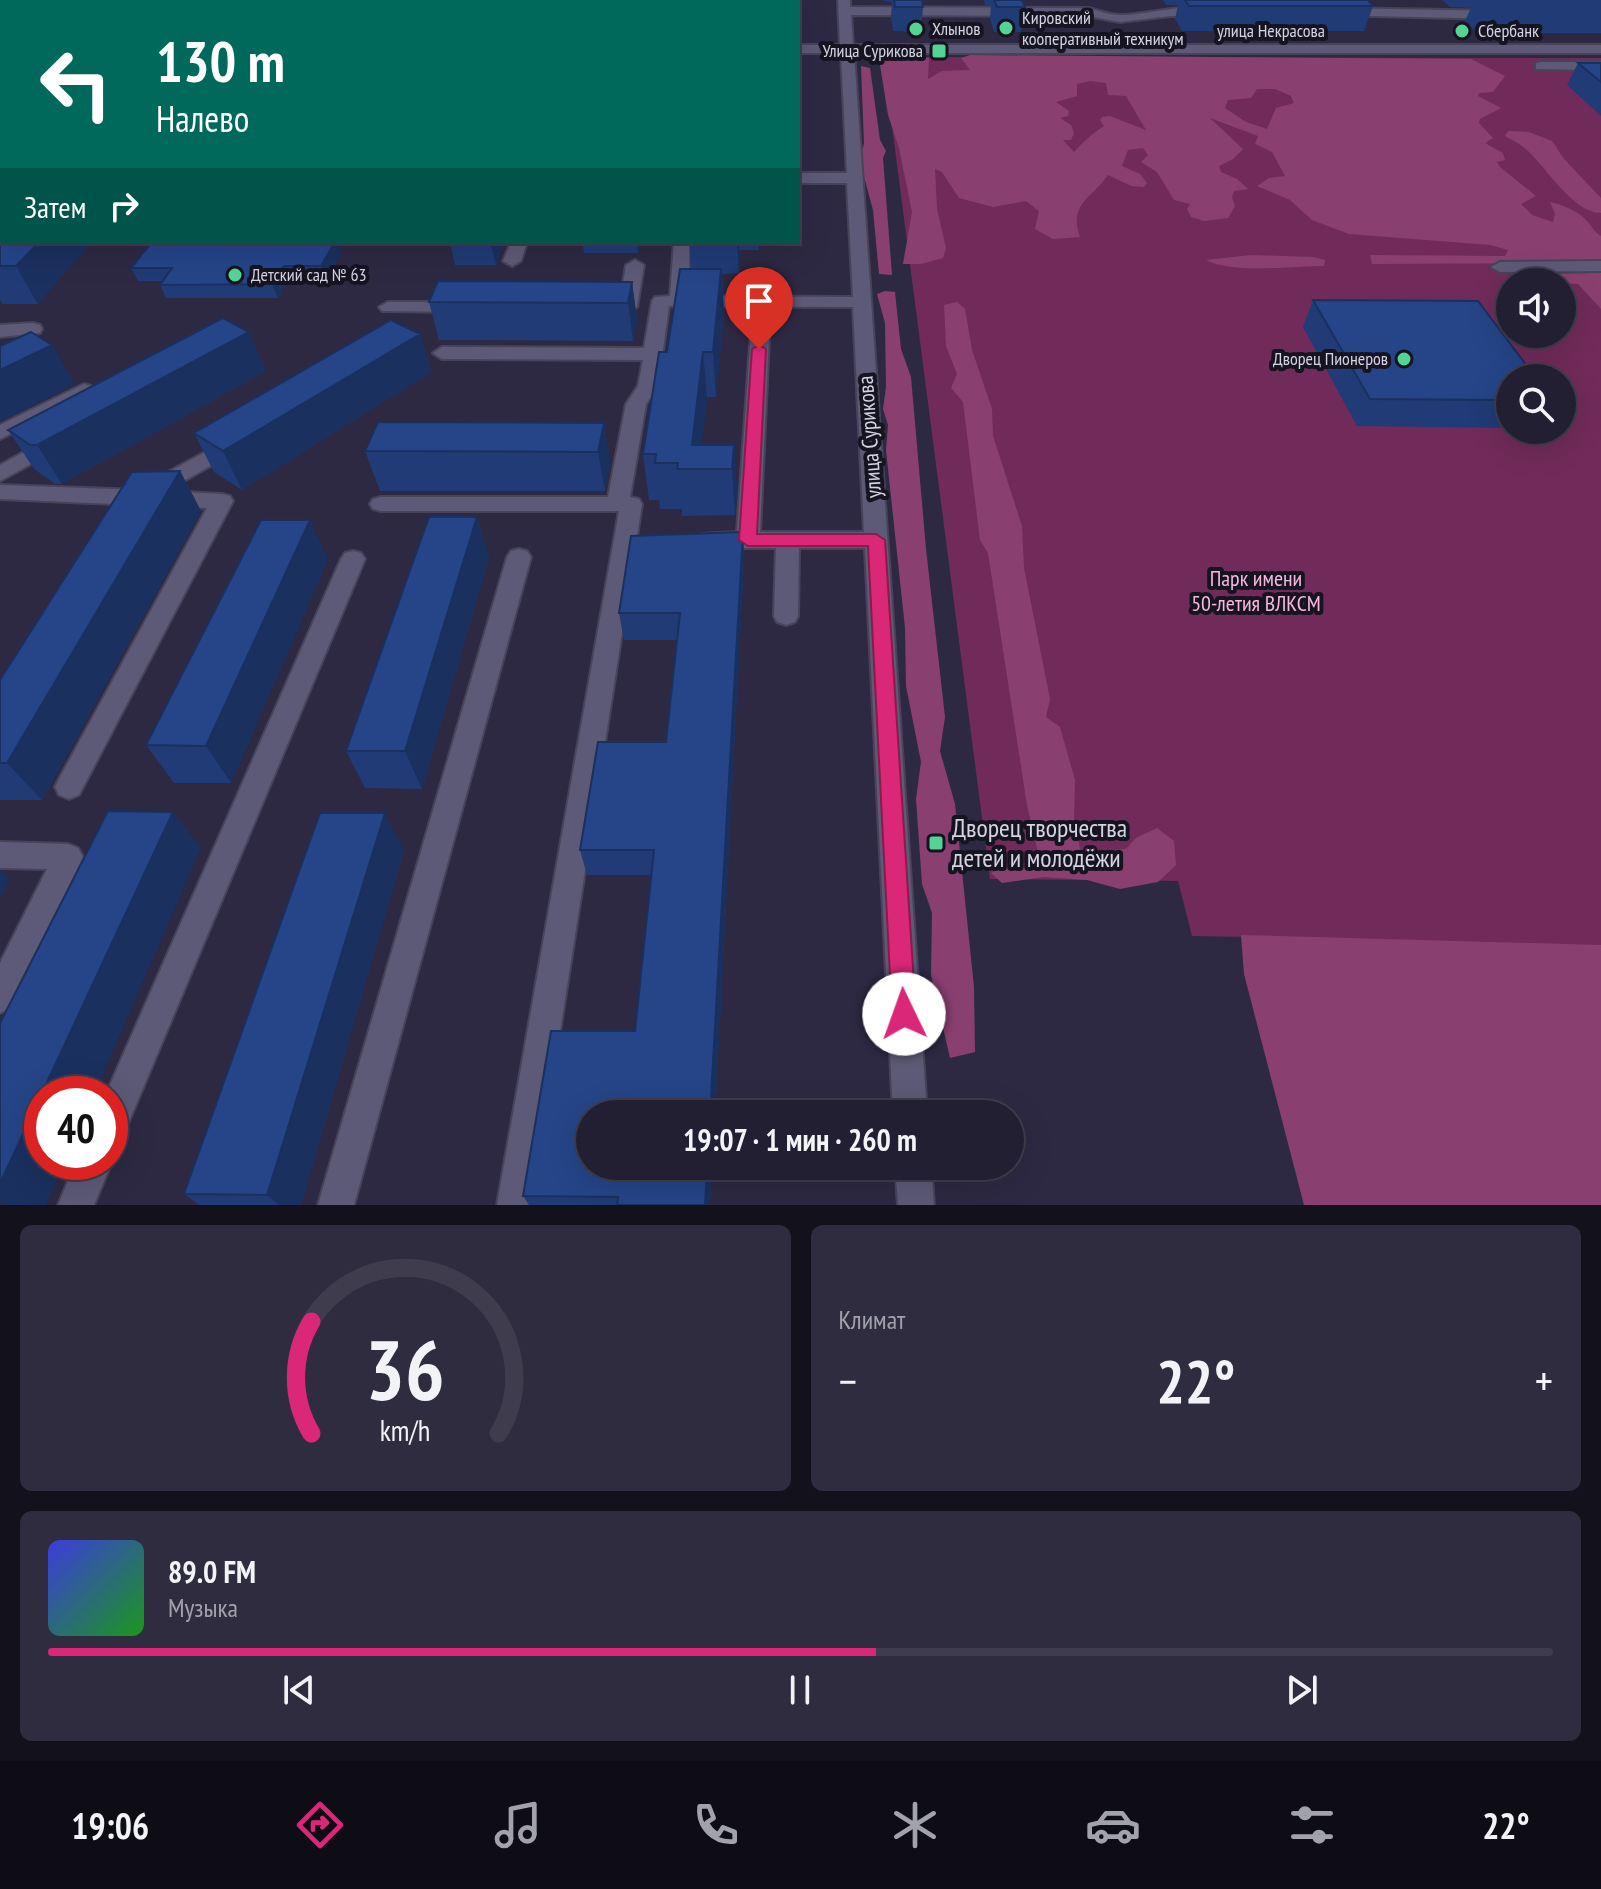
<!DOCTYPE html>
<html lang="ru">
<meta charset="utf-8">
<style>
:root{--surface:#221f32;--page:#2e2c3e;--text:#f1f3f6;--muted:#a2a2ac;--line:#3f3d4d;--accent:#db2777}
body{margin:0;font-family:"PT Sans Narrow",sans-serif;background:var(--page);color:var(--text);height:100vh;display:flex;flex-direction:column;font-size:30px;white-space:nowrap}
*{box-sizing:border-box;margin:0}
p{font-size:26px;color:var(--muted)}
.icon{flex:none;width:44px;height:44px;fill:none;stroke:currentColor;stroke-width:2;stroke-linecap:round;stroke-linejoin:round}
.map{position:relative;height:1205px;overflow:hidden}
.side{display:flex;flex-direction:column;gap:20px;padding:20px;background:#13111c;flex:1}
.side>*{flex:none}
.guide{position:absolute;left:0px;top:0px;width:800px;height:244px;box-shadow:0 8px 32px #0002,0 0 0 2px var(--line);background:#00695c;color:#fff;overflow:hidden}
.controls{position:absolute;left:1496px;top:268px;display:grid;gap:16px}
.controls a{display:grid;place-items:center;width:80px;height:80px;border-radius:50%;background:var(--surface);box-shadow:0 8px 32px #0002,0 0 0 2px var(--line);font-size:40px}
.speed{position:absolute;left:24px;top:1076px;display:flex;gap:16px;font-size:40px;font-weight:700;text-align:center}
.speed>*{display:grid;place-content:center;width:104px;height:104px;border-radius:50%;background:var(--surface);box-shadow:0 8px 32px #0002,0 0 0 2px var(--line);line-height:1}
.speed .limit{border:12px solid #d22;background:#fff;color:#111}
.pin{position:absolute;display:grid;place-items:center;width:68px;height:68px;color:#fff;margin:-82px -34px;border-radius:50% 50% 50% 0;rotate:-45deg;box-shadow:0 0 8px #0007}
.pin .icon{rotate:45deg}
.me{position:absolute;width:88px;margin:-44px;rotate:357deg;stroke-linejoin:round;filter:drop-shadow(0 0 6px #0008)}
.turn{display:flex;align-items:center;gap:28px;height:168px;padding:0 24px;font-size:36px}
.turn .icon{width:104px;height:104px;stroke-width:2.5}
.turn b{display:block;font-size:56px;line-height:68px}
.then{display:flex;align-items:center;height:76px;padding:0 24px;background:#0003;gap:16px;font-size:30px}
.big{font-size:60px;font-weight:600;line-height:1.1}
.side .widget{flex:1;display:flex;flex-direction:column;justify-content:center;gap:12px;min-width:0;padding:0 28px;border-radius:12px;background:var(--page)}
.side .dial{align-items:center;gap:0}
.dial svg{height:208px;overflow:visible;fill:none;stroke:var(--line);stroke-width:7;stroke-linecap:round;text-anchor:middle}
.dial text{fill:var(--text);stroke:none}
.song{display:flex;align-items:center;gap:24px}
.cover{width:96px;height:96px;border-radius:12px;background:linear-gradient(135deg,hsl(240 70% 55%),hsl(120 70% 35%))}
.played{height:8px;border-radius:4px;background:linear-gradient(90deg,var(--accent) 55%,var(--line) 55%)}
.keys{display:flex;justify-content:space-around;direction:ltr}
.heat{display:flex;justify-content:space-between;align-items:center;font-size:44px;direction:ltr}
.side .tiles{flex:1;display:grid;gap:20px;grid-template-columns:1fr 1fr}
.widget:last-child{grid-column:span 2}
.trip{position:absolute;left:576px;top:1100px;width:448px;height:80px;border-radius:40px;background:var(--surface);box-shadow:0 8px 32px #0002,0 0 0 2px var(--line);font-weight:600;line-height:80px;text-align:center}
.tab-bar{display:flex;height:128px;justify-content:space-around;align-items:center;background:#0e0c14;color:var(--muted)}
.tab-bar .icon{width:56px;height:56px}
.tab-bar .current{color:var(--accent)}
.tab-bar b{font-size:36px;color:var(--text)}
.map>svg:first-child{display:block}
.green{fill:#702b5a;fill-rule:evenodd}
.forest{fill:#894071;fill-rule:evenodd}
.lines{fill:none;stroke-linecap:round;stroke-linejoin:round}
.minor-casing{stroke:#47445a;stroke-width:4}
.minor{fill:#5d5a77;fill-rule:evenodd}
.wall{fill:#203b75}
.shaded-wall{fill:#1a305f}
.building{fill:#254588;stroke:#1a305f;stroke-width:2}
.route{fill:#db2777;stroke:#8e194d;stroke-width:2}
.poi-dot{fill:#55d395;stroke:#151420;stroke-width:3}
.labels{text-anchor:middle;stroke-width:8;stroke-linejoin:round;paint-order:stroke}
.far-poi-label{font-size:18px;fill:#d5d4e5;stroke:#151420;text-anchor:start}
.far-street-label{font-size:18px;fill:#d5d4e5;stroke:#151420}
.street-label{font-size:22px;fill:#d5d4e5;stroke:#151420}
.park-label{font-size:22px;fill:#f7b7df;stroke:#151420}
.near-poi-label{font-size:26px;fill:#d5d4e5;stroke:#151420;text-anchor:start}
</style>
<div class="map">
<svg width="1601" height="1205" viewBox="0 0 1601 1205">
<rect width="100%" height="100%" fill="#2d2943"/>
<!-- green -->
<path class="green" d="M883,57l718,1v1147l-347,-268 -62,-1 -14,-55 -188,-2zM1510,282h52v52h-52zM1510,378h52v52h-52z"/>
<!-- forest -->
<path class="forest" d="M886,54l43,4 -1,21 14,-8 28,-1 -9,-12 9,-3 501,4 34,17 -12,16 -14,1 -1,3 23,12 -21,11 -1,4 14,15 -8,5 18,10 2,7 -8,2 3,5 36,29 -15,8 11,11 21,7 2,-8 -5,-12c12,3 29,9 37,19 6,6 6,10 14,15v27l-229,1 -2,-9 135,1 3,-6 -18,-5 -141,-11 -37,-14 -22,-20 -33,-14 12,-8 16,-2 -13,-24 -17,-8 3,-8 -48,-18 33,31 -10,10 -14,7 2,6 16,7 11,10 -14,2 -2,6 3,9 -7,12 -24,3 -13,-4 -4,-8 3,-5 -16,-4 -17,-28 -16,-10 7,-7 -5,-7 -15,2 -6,16 18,8 7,9 -3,4 -13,-1 -23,-11c-16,23 -40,29 -28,62l-27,2 -18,-10 4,-18 -13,-10 -33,6 -34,-9 -17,-26 -7,-3 2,40 9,39 -3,10 -22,6h-18l9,-52 -13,-64 -11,-33 -9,-56zM1090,81l16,2 2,12 18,1 20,34 -36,-14 -8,1 -2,3 4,6c-12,8 -21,16 -30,26l-11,-12h8l3,-7 -3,-8 -11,-7 8,-2 1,-5 -13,-9 21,-6v-12zM1257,89h18l16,7 3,7 -18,5 -9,21 -21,-7 -21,-14 3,-8 23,-2z
M861,66l9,2 10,72 6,11 -3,7 9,117 -13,-1 -6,-64 -14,-52 5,-14z
M1508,131l21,1 23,9 12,18 37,39v15c-30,0 -57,-51 -79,-67 -5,-4 -12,-7 -17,-10z
M1251,255l62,2 12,3 -1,6c-30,0 -93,8 -118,-6z
M1601,273v36l-23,-25 -55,-2 10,-8z
M885,291l10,1 6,57 10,28 15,172 19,168 -5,34 15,53 19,183 1,65 -25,6 -19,-83 1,-62 -10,-29 -6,-85 5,-37 -15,-76 -1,-58 -19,-178 2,-25 -5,-16 3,-22 -1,-64 -8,-29z
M957,302l8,7 7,41 20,59 1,27 29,90 2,42 26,131 -4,18 14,10 15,53 -1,39 7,34 45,-4 10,-11 21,-10 17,13 2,24 -18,17 -38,7 -33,-9 -43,-3 -42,6 -11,-10 21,-12 29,4 -14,-60 -39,-252 -8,-13 -17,-138 -12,-14 6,-14 -11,-28 -2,-41z
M1241,935l360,10v260h-297l-60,-231z"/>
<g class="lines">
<!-- minor casing -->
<g class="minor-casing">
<path id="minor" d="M408,0h12l-13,2z
M490,0h12l-13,2z
M691,0h12v2h-12z
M838,0h12v7l239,1c10,3 20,7 31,7 25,1 73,-15 94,-3l-6,4h-38l-50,6 -32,-6 -237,-1 2,30h748v8h-747l73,1061h-34l-28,-566h-66l-1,68 -3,6 -9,3 -9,-3 -3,-6 2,-68h-66l-8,-2 -3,-6 3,-6 35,-2 15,-215 9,-5 9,5 -10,215h104l-11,-225 -184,-1 -11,80 -12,18 -16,93 9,2 3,5 -109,701h-36l122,-694h-238l-8,-2 -3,-5 3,-5 8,-2h227l18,-93 12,-18 5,-26 -201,-1 -9,-6 9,-6 202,1 8,-47 3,-4 15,-1 4,-54h16l-2,54 165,1 -6,-114h-49v-10h49l-6,-120h-43v-8h42z
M1337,8l163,3 6,4 -6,4 -167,-4 -2,-3z
M2,28v8l-2,1v-8z
M1541,62h60v8l-65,-1v-6z
M0,85h2l-2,9z
M0,190h2v10h-2z
M511,242h16l-6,19 -9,5 -9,-5z
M635,260l9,5 -7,42 -9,5 -9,-5 7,-42z
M1601,261v10l-101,1 -9,-5 9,-5z
M388,302h74l9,5 -9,5 -80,-1 -3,-4z
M33,323l7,2 2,4 -2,4 -40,4v-12z
M84,384l7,2 3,4 -3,4 -91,45v-14z
M53,436l10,7 -3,5 -60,33v-16z
M235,436l10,7 -3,5 -76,43 56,3 8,2 3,5 -154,294 -10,4 -10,-4 -4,-8 4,-8 148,-271 -207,-9v-14l141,5 3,-5z
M519,549l8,2 4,6 -177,648h-36l189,-648 4,-6z
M353,551l8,2 4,6 -243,579 -12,5v-49h-4l235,-535 4,-6z
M0,842l68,2 10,4 5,9 -72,151 -11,5v-50l47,-94 -47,-1z
M110,1158l2,4 -18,43h-36l18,-43h34z
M895,1166h36l3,39h-36z"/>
</g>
<!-- minor -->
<use href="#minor" class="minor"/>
</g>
<!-- wall -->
<path class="wall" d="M406,0l-1,2h-227l-1,-1z
M883,0h39l1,7 -2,25 -28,-1 -2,-13 1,-16 -9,-1z
M984,0h38l3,7 -4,25h-27l-4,-13 1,-14h-6z
M1163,0h205l5,6 -9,25h-182l-7,-12 3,-14h-12z
M1442,0h159v33h-123l-13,-12 6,-13 -21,-1z
M1578,63h23v53l-34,-31z
M4,242l34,62h-36l-2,-4v-54z
M450,242h54l-8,23h-41z
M582,242h59l-3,11h-54z
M689,242h70v8h-20v23l-17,1 2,39 -8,84h-9l-6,48h33l3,46 -2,24 -53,1v-7h-22l-1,-9h-10l-6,-46 48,-185z
M341,253l-15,27h-37l-11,18h-112l-6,-13 2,-4h-24l-7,-13z
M632,282l5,38 -4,21 -194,-1 -10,-38z
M1313,300l197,78v50l-153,-2 -54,-99z
M249,332l17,39 -204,113h-7l-21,-15 -26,-39z
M420,334l11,38 -189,118 -28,-18 -20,-39z
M604,423l6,39 -5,29h-225l-15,-40z
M180,471l21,40 -159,289h-42v-120z
M477,517l12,40 -67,232 -57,-1 -19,-37z
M743,532l1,27 -29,555h-125v52h122l-2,39h-181l-6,-9 112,-165 17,-156h-65l-7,-25 86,-108 11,-102h-53l-5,-27z
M328,559l-97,224h-57l-28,-38z
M404,850l-103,355h-102l-15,-11z"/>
<!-- shaded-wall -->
<path class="shaded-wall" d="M380,0h26l-1,2h-26z
M470,0h17v2h-18z
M569,0h13l-1,2h-13z
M2,130v50l-2,-4v-44z
M39,242h53l-54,62 -22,-38z
M335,242h3l3,11 -15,27 -5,-14z
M490,242h14l-8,23z
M637,242h4l-3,11z
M737,242h2v31z
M284,266l5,14 -11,18 -6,-14z
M721,269l3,44 -8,84 -3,-45z
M632,282l5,38 -4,21 -5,-38z
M249,332l17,39 -204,113 -25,-39z
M420,334l11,38 -189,118 -19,-39z
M52,345l23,39 -75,38v-52z
M703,352l4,45 -8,72 -7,-24z
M604,423l6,39 -5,29 -7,-39z
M734,445l3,46 -2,24 -3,-46z
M180,471l21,40 -159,289 -35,-37z
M477,517l12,40 -67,232 -17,-38z
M310,520l18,39 -97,224 -25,-37z
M743,532l1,27 -29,555h-5z
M173,812l28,36 -107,246h-52v68h23l-19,43h-40l-6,-3v-19z
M385,813l19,37 -103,355h-22l-12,-10z
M0,870l10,10 -10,18z
M707,1166h5l-2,39h-5z"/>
<!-- building -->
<path class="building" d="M178,0h202l-1,2 -202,-1z
M442,0h28l-1,2h-28z
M541,0h28l-1,2h-28z
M657,0h29v2h-30z
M752,0h33v2h-33z
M894,0h28l1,7h-28z
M994,0h28l3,7h-28z
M1185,0h183l5,6h-184z
M1578,63h23v19z
M2,104v26l-2,2v-26z
M4,242h35l-23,24h-16v-20z
M152,242h183l-14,24h-37l-12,18 -112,1 12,-17h-41z
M680,269h41l-8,83h-10l-11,93h42l-2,24h-55l1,-6h-23l1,-9h-13l16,-102h8z
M438,281l194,1 -4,21 -199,-1z
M1313,300l165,1 58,77h-26v22l-140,-1z
M223,318l26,14 -212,113h-7l-22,-15z
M391,320l29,14 -197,117 -29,-18z
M31,332l21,13 -52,25v-24z
M378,422l226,1 -6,29 -233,-1z
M180,471l-173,292h-7v-83l132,-208z
M429,517h48l-72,234h-59z
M261,520h49l-104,226 -60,-1z
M743,532l-33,582h-120v52h117l-2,39h-88l1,-8 -95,-1 28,-165h84l19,-181h-74l18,-108h68l14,-129h-61l12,-77z
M108,811l65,1 -173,371v-160z
M320,813h65l-118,382 -83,-1z"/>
<!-- route -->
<path class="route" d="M759,345l7,4 -9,185h119l9,6 31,474 -3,9 -9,3 -9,-3 -3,-9 -24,-468h-120l-9,-6 13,-191z"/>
<!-- markers -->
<g class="poi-dot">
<circle cx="1006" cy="28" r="8"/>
<circle cx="916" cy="29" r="8"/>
<circle cx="1462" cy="31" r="8"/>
<rect x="931" y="43" width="16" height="16" rx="4"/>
<circle cx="235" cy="275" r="8"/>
<circle cx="1404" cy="359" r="8"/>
<rect x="928" y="835" width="16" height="16" rx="4"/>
</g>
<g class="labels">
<!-- far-poi labels -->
<g class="far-poi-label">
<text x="1022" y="24">Кировский<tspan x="1022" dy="21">кооперативный техникум</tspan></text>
<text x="932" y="35">Хлынов</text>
<text x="1478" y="37">Сбербанк</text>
<text x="923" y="57" text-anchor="end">Улица Сурикова</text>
<text x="251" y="281">Детский сад № 63</text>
<text x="1388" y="365" text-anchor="end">Дворец Пионеров</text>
</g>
<!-- far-street labels -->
<g class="far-street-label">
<text x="1271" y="37">улица Некрасова</text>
</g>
<!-- street labels -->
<g class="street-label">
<text transform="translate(869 437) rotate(-94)" y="8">улица Сурикова</text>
</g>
<!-- park labels -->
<g class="park-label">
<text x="1256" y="586">Парк имени<tspan x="1256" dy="25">50-летия ВЛКСМ</tspan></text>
</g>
<!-- near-poi labels -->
<g class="near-poi-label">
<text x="952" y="837">Дворец творчества<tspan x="952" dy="30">детей и молодёжи</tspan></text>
</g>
</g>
</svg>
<div class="controls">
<a><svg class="icon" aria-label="sound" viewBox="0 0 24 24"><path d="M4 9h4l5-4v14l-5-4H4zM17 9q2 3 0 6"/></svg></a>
<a><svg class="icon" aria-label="search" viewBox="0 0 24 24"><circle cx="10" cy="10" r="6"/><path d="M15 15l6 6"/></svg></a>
</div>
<div class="speed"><div class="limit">40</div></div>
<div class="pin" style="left:759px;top:349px;background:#d93025"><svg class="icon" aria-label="arrive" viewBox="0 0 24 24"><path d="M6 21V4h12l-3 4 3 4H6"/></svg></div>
<svg class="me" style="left:904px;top:1014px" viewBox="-20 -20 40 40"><circle r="19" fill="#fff"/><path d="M0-13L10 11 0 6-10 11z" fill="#db2777"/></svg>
<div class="trip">19:07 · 1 мин · 260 m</div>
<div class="guide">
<div class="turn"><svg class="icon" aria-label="left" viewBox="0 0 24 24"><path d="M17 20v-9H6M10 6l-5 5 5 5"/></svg><div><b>130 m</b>Налево</div></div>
<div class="then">Затем<svg class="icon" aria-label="right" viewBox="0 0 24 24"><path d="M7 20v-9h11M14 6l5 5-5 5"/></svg></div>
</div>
</div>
<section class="side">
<div class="tiles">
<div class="widget dial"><svg viewBox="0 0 100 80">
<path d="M14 69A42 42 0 1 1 86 69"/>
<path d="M14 69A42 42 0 0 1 14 26" stroke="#db2777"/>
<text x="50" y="56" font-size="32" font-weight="700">36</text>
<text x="50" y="72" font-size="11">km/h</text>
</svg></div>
<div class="widget"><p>Климат</p>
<div class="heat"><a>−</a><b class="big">22°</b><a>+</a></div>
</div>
<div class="widget">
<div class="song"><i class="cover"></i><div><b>89.0 FM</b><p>Музыка</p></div></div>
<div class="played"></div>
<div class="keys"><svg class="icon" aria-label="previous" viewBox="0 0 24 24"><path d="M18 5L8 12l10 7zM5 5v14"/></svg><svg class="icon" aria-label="pause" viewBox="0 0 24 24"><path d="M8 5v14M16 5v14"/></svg><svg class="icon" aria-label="next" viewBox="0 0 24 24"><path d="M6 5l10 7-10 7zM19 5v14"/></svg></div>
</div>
</div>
</section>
<nav class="tab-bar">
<b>19:06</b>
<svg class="icon current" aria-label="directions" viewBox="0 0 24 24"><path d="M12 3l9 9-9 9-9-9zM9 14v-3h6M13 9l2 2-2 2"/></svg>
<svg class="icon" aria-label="music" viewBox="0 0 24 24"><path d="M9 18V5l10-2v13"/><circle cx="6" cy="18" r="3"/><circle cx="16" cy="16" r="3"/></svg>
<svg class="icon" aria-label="phone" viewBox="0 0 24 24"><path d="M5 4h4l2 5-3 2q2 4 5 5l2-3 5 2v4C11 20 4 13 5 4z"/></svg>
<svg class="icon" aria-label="climate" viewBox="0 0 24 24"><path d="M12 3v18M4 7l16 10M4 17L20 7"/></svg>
<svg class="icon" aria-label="car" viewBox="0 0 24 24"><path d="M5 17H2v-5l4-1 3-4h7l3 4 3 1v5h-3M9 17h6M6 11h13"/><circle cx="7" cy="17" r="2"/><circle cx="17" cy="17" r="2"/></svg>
<svg class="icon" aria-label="filters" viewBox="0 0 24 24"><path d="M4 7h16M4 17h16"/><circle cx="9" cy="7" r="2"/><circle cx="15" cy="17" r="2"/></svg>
<b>22°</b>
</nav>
